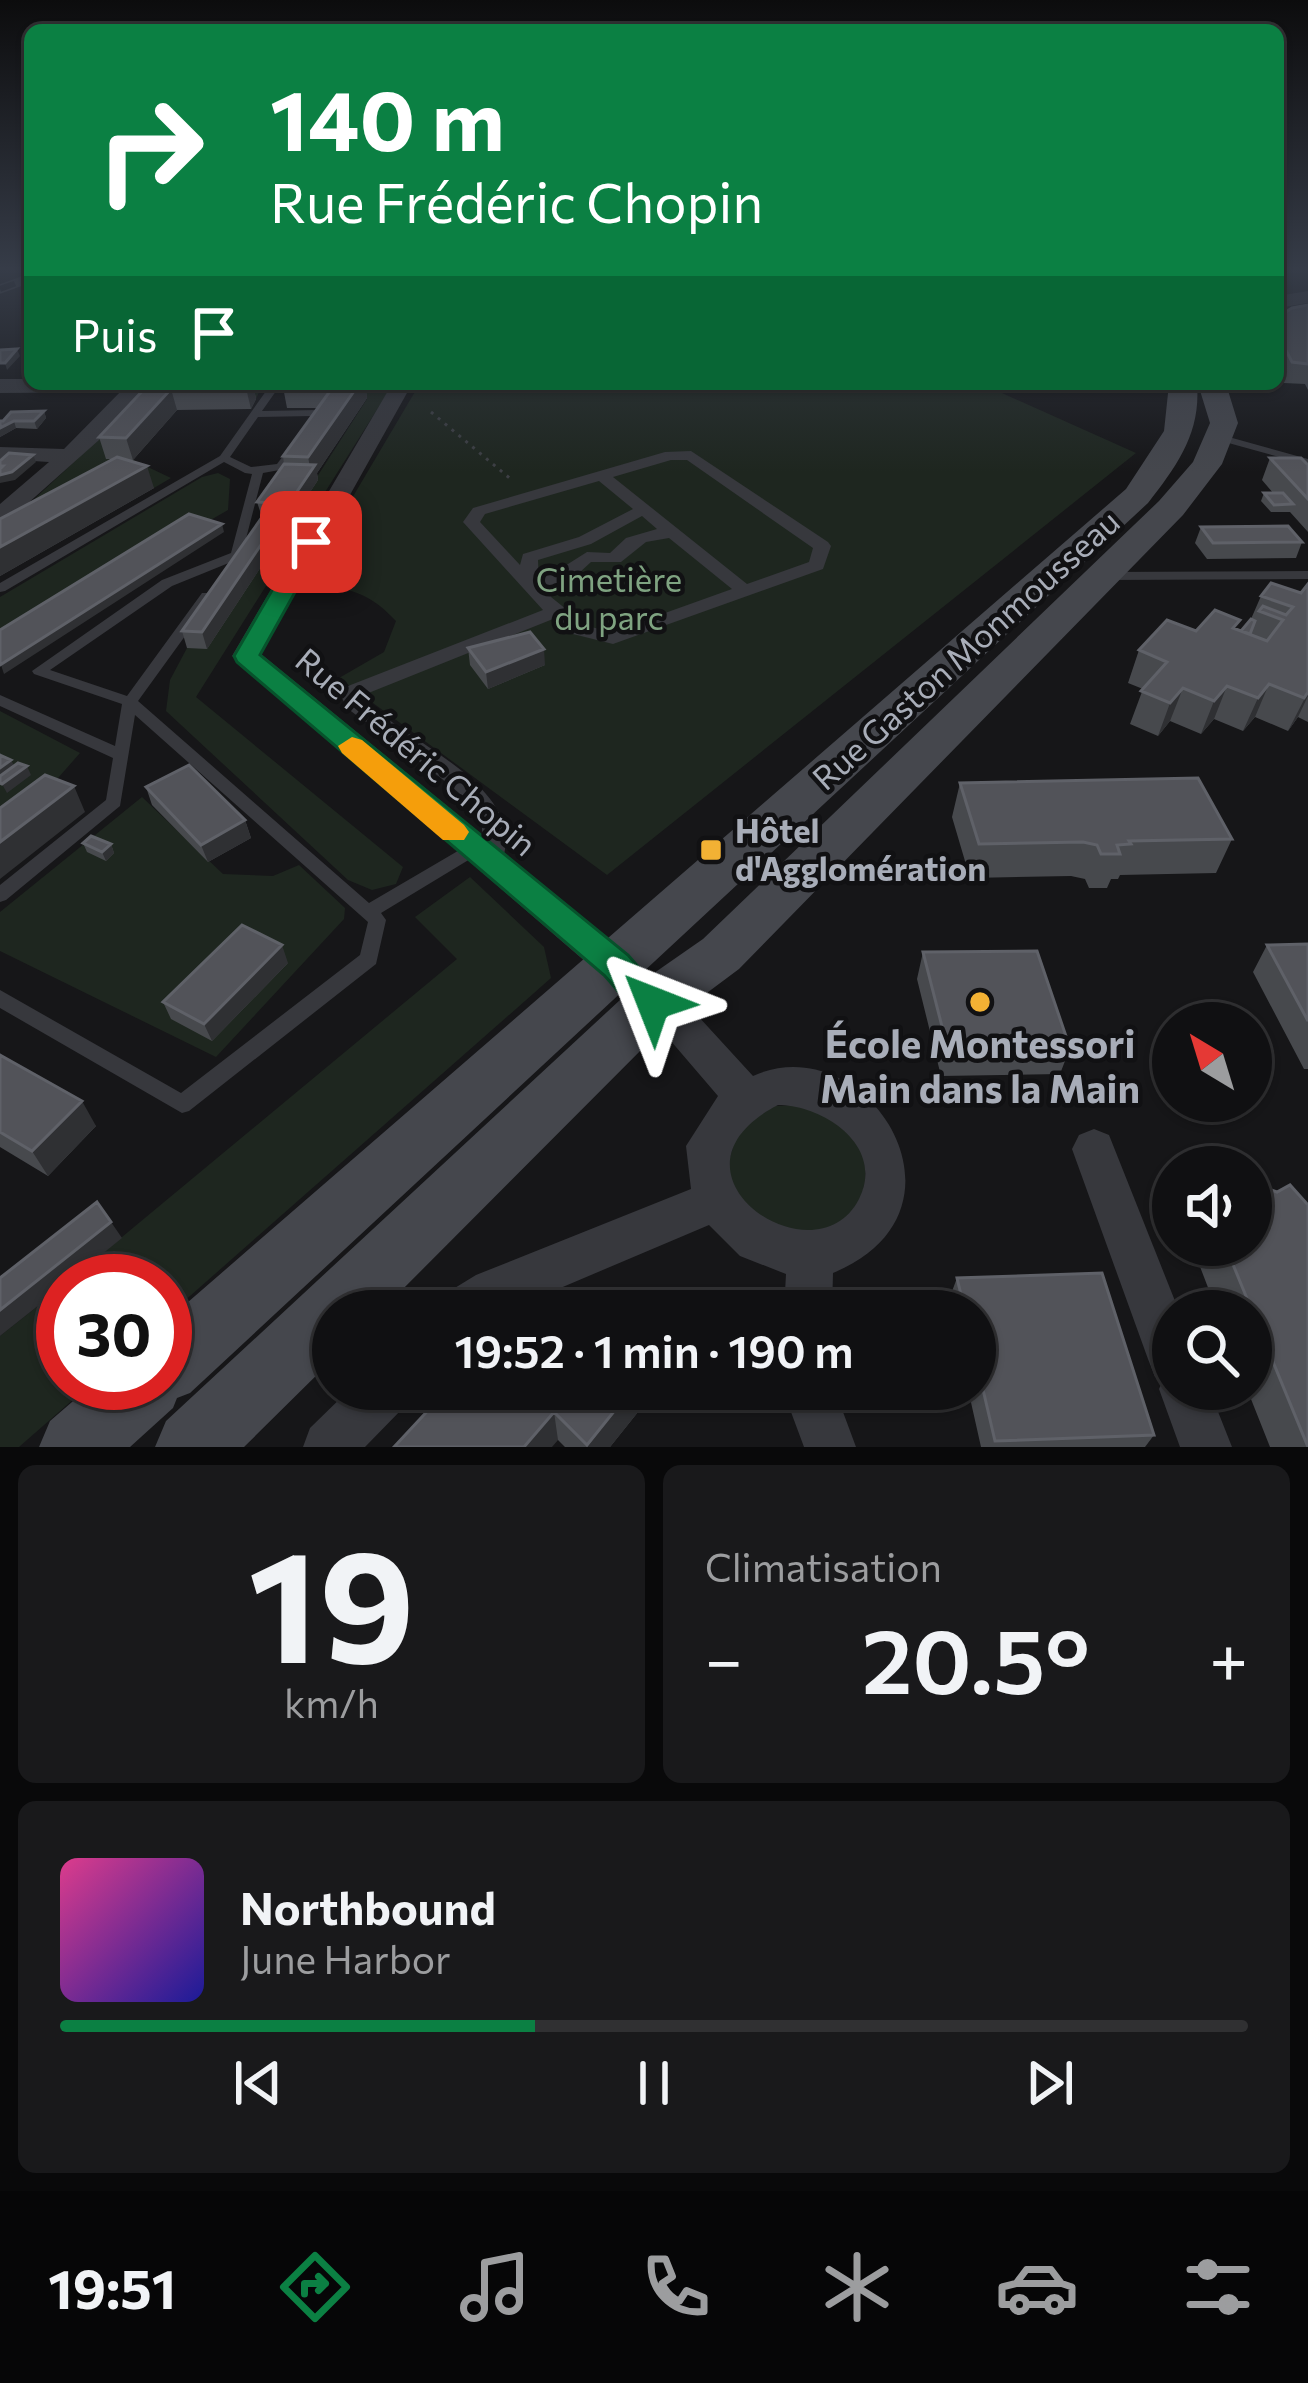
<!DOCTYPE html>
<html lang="fr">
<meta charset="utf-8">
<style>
:root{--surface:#101012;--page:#19191b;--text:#f1f3f6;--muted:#9c9d9f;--line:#303032;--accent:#0b8043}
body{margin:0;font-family:Commissioner,sans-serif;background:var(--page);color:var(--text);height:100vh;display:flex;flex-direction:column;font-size:45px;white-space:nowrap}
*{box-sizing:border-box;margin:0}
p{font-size:39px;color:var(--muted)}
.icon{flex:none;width:66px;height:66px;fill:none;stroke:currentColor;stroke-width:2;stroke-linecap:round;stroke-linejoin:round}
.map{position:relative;height:1447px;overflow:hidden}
.drawer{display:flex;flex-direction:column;gap:18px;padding:18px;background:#09090a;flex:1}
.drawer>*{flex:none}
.top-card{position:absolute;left:24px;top:24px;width:1260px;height:366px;border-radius:18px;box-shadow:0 3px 9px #0004,0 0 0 3px var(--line);background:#0b8043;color:#fff;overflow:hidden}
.needle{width:78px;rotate:322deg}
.fabs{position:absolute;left:1152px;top:1002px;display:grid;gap:24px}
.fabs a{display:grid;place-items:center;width:120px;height:120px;border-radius:50%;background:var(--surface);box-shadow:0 3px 9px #0004,0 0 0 3px var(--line);font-size:60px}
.speed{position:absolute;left:36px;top:1254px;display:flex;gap:24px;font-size:60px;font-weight:700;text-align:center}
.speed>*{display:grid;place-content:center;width:156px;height:156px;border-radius:50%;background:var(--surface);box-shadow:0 3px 9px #0004,0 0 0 3px var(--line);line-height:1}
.speed .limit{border:18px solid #d22;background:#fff;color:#111}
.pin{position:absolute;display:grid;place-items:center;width:102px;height:102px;color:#fff;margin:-51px;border-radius:24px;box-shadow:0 6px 18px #0006}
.me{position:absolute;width:132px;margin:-66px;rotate:315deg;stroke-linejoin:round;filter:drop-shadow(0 0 9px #0008)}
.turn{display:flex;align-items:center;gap:42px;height:252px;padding:0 48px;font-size:54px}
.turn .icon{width:156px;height:156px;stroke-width:2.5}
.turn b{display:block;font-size:84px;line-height:102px}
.then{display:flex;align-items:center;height:114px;padding:0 48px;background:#0003;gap:24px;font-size:45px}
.big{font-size:90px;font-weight:600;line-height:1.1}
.drawer .tile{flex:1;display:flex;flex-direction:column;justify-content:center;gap:18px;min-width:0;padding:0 42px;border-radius:18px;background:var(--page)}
.drawer .dial{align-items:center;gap:0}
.dial b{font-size:156px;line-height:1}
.song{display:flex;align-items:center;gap:36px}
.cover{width:144px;height:144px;border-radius:18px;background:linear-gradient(135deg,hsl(330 70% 55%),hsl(240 70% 35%))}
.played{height:12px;border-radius:6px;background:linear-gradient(90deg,var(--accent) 40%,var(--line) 40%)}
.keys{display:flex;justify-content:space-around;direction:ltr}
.heat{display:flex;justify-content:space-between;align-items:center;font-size:66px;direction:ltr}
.drawer .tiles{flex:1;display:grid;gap:18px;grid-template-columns:1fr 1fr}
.tile:last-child{grid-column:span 2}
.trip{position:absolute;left:312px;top:1290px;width:684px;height:120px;border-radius:60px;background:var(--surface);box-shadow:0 3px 9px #0004,0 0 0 3px var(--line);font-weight:600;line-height:120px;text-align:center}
.dock{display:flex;height:192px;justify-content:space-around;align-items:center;background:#060607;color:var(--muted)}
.dock .icon{width:84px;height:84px}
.dock .current{color:var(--accent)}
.dock b{font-size:54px;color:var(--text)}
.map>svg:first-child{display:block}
.green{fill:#1e261f}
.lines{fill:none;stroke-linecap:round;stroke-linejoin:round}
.path{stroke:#3d3f44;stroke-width:3;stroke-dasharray:3 6;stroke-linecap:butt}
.service{fill:#37383d;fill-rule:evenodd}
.pedestrian{fill:#37383d;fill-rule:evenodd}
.minor{fill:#37383d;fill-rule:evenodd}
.tertiary{fill:#37383d;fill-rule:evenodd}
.secondary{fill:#45474d;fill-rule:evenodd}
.rail-casing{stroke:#4a4c52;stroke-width:9}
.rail{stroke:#111113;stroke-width:6;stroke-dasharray:16;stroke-linecap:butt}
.wall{fill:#47494d}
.shaded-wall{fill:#2f3033}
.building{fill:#525359;stroke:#5f6168;stroke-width:3}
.route{fill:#0b8043;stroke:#07532c;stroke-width:3}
.slow{fill:#f59e0b}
.poi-dot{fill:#f2b134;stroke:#111113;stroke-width:4.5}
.labels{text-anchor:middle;stroke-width:9;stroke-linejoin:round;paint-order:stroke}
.park-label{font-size:33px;fill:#7fa381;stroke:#111113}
.street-label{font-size:33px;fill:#a8adb8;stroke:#111113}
.poi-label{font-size:33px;font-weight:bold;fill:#a8adb8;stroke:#111113;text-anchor:start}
.near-poi-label{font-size:39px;font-weight:bold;fill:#a8adb8;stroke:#111113}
</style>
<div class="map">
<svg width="1308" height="1447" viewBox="0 0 1308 1447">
<rect width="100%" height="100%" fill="#161618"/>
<!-- green -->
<path class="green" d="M511,384h471l154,69 -529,422 -268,-197 45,-26 12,-31c-31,-33 -52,-34 -96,-35l116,-196z
M390,389l-194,308 207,170 -7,17 -24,6 -24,-10 -182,-169 4,-31 17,-32h20l160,-249 -71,-8z
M259,392l-3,7 -97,2 -52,58 26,1 38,18 -17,10 -30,-9 -124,52 147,-137z
M218,473l12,6 -2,31 -228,131v-44l202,-120z
M0,711l80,42 -80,91z
M142,797l81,77 50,2 26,-11 46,43 -1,11 -128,138 -216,-106v-39z
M470,877l74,70 7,31 -386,340v-37h-96l388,-322 -42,-42z
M796,1105c127,29 57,169 -27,119 -7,-4 -18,-9 -24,-15 -9,-9 -13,-30 -18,-42l12,-39 36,-22z
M63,1286v97h29l-73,64h-19v-111z"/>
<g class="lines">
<!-- path -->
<path class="path" d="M431,412l82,69"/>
<!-- service -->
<path class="service" d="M271,384h10l-19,27 57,-1 5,3 -10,15 -4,1 -5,-3 7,-10 -54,1 -28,40 21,10 26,-3 12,-16 9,2 -13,19 -22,4 -22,85 -69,28 -122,84 77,26 75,-103h10l2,3 -76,105 231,202 99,-58h12l2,4 -2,4 -99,60 5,7 -10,44 -187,147 -7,2 -182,-105v-18l181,103 179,-138 8,-33 -233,-207 -15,91 -114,94 -6,2v-17l106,-85 7,-42 -113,-52v-11l115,51 7,-42 -88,-30 -2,-3 130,-91 69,-27 21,-79 -7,-1 -21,-11 -219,129 -5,1v-9l220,-127z
M1218,434l90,25v6l-94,-26v-4z
M1308,571v8l-202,1 -6,-4 6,-4z"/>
<!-- pedestrian -->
<path class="pedestrian" d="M691,451l137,91 3,4 -8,23 -210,75 -40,-10 -20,-15 -192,77c43,48 176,91 138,173h-16c-7,-17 4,-36 -4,-55 -9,-19 -109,-88 -132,-106l-6,-12 7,-10 195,-76 -80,-88 10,-14 192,-56zM671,460h16l126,88 -4,14 -62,22 -134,-107zM599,481l34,28 -54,28 -56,17 -3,11 -40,-43 5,-8zM642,516l15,13 -31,9 -16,15 -23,-1 -19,12 -14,2 -15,18 -1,-24 53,-16zM669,538l63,51 -120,43 -25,-6 -36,-29 15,-22 13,-2 12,-11h30l25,-20z"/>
<!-- minor -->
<path class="minor" d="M128,384l19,2 -48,54 -91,81 -8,2v-19l49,-42 -49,-3v-12l64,2z
M392,384h20l-151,270 367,300 70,62 55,60c113,-52 233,134 80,197l-1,38h-48l2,-37 -46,-18 -31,-31 -203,86h-68l7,-17 31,-19 215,-86 -5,-43 32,-50 -48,-56 -68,-64 -370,-320zM778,1105c44,0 108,40 81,94 -44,86 -210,-27 -81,-94z
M1094,1129l15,6 70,176h-6v78h36l23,58h-52l-21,-58 4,-9 -8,-3 -7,-18 -76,-210 7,-14z
M350,1389h61l-7,18 -39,40h-62l7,-19z
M790,1389h50l3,23 13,35h-52l-13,-35z"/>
<!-- tertiary -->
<path class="tertiary" d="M1308,291v12l-30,5v-12z
M0,379h30v5h296l-12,7 -314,2z"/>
<!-- secondary -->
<path class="secondary" d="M1169,384h28c4,49 -20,82 -49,119l-958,890 -13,5 -4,10 -43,39h-91l11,-26 44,-38h71v-61l961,-833 38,-58z
M1198,384h28l12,39 -16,41 -39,51 -444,454 -67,50 -291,292h-48v48l-89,88h-89l11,-26 468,-434 69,-48 456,-438 34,-39 17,-39z"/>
<!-- rail casing -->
<g class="rail-casing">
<path id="rail" d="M0,289l30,-11"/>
</g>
<!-- rail -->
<use href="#rail" class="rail"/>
</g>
<!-- wall -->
<path class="wall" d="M1308,305v85l-3,-6 -21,-1 -6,-14v-52z
M149,384h104l3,15 -5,10 -74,1 -44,50h-5l26,28 -154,88v-57l112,-60h-6l-7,-22z
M284,384h81l2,14 -50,75 1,7 -111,169 -20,-1 -5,-17 80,-114 -5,-15 27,-38 -1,-8 35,-48h-31l-4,-21z
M1048,384h52v2l-38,7z
M44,411l2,7 -9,11 -21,-1 -16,9v-16z
M1270,458l38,7v67l-18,-20h-19l-10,-11 3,-8h9l-11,-13z
M1201,527l101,15 -6,16 -89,1 -12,-16z
M1308,584v138l-10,-5 -10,14 -33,-14 -12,14 -29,-12 -13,15 -31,-13 -12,15 -28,-12 13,-35 -15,-6 11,-33 57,-19 41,-2 4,2 10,-12 10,-23 40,-3z
M468,648l77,17 -57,24 -18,-24z
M960,783l272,56 -16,34 -96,2 -2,4h-7l-4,9h-18l-4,-9 -14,-3 -101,2 -18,-61z
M146,787l99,33 6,18 -43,24 -56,-57z
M83,843l28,1 3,9 -8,8 -19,-9z
M1308,944v125h-4l-51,-97 14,-27z
M923,952l147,96 -10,26 -119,2 -24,-97z
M288,963l-76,78 -41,-22 -8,-17z
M0,1055l96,71 -48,50 -48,-29z
M1254,1184l54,263h-38l-23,-58h4v-78h-34l-23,-60 4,-6h53v-56z
M957,1278l197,157 -9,12h-164l-13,-58h7v-78h-24l-3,-9z
M448,1389l202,8 -40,50h-45l-7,-7z"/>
<!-- shaded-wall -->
<path class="shaded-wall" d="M17,349l3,7 -13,14 -2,-7z
M248,384h5l3,15 -5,10 -5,-21z
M359,384h6l2,14 -50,75 1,7 -111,169 -5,-17 109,-160 -3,-15z
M1064,384h36v2l-38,7z
M171,389l6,21 -44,50 -7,-22z
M44,411l2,7 -9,11 -3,-8z
M14,421l2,7 -16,9v-9z
M33,455l3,7 -21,18 -15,3v-8z
M147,466l7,22 -154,88v-29z
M222,524l2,8 -220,142 -3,-9z
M544,649l1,16 -57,24 -2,-17z
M1269,684l-14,33 -12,14 15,-33z
M1227,686l-13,33 -13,15 13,-33z
M1183,688l-13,33 -12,15 12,-33z
M1308,692v4l-10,21 -10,14z
M11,760l5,9 -16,11v-12z
M27,766l4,9 -24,18 -5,-9z
M74,786l11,26 -85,67v-37z
M245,820l6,18 -43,24 -7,-17z
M111,844l3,9 -8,8 -4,-9z
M282,945l6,18 -76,78 -8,-17z
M82,1101l14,25 -48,50 -16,-25z
M111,1222l11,16 -53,43h-6v5l-63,50v-26z
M632,1389h18v8l-40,50h-23z
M554,1412l4,28 -6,7h-28z"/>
<!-- building -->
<path class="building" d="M1308,305v59l-16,-2 -14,-27v-18l14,-9z
M17,349l-12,14h-5v-13z
M149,384h99l-2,4 -75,1 -45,49 -27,-1z
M284,384h75l-51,73 -25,-1 50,-69h-50z
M44,411l-10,10h-20l-14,7v-7h3l8,-9z
M9,453l24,2 -21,17 -12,3v-6l3,-3h-3v-5z
M117,457l30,9 -147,81v-28z
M1270,458h31l7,7v34z
M284,464l31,1 -113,167 -20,-1 90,-128 -15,-1z
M1264,493h19l10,11 -19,1z
M189,514l33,10 -222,141v-35z
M1288,526l14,16 -89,1 -12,-16z
M1271,583l30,10 7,-9v108l-4,6 -35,-14 -11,14 -31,-12 -13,15 -31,-13 -13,15 -29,-12 26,-29 -28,-12 28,-30 29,11 19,-21 25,10 -7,8 34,13 16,-21 -24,-9 4,-5 23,9 7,-8 -32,-11z
M1251,619l4,2 -5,13 -9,-3z
M530,632l14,17 -58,23 -18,-24z
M0,755l11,5 -11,8z
M18,763l9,3 -25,18 -2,-1v-7z
M189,765l56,55 -44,25 -55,-58z
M45,775l29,11 -74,56v-34z
M1198,778l34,61 -103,2 2,3 -14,1 3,9h-19l-4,-9 -14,-3 -104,2 -19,-61z
M91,836l20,8 -9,8 -19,-9z
M242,925l40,20 -78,79 -41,-22z
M1308,944v77l-41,-76z
M1037,951l33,97 -122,2 -25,-98z
M0,1055l82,46 -50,50 -32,-19z
M1254,1184l23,8 13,-7 18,20v242l-83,-202h26v-26h5z
M97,1202l14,20 -111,88v-32z
M1102,1273l52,162 -159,6 -20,-86v-44h-10l-8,-33z
M448,1389h184l-45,56 -33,-33 -30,35h-130z"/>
<!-- sky -->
<linearGradient id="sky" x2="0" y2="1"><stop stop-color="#0c0c0d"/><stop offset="0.57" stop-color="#363c48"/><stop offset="1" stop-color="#363c48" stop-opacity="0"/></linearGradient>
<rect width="1308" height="472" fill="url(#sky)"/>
<!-- route -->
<path class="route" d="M311,536l12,6 -63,113 368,300 42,48 -5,10c-27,10 -44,-20 -61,-38l-367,-313 -3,-6 66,-114z"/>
<!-- slow -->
<path class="slow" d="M352,737l10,3 102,85 5,7 -5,8h-21l-101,-87 -4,-7z"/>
<!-- markers -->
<g class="poi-dot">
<rect x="699" y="838" width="24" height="24" rx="6"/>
<circle cx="980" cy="1002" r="12"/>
</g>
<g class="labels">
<!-- park labels -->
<g class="park-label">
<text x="609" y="592">Cimetière<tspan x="609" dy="38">du parc</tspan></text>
</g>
<!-- street labels -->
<g class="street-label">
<text transform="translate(966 650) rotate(-42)" y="12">Rue Gaston Monmousseau</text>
<text transform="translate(416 752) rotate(40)" y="12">Rue Frédéric Chopin</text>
</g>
<!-- poi labels -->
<g class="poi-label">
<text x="735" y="843">Hôtel<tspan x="735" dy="38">d'Agglomération</tspan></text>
</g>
<!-- near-poi labels -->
<g class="near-poi-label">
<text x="980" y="1058">École Montessori<tspan x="980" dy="45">Main dans la Main</tspan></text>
</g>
</g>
</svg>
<div class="fabs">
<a><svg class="needle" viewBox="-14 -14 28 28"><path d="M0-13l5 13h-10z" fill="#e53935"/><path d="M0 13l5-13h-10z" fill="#9c9d9f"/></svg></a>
<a><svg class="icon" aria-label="sound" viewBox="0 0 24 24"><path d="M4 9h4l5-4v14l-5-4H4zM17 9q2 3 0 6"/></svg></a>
<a><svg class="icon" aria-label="search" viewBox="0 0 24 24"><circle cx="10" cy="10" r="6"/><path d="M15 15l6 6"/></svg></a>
</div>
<div class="speed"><div class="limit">30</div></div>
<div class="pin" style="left:311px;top:542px;background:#d93025"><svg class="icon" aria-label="arrive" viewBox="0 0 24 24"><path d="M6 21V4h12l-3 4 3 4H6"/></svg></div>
<svg class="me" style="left:653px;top:1003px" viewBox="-20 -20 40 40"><path d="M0-17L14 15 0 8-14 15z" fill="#0b8043" stroke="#fff" stroke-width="4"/></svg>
<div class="trip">19:52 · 1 min · 190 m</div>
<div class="top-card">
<div class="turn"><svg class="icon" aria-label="right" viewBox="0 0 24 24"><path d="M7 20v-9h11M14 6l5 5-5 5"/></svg><div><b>140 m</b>Rue Frédéric Chopin</div></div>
<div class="then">Puis<svg class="icon" aria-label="arrive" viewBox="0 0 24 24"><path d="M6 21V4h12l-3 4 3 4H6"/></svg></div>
</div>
</div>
<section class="drawer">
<div class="tiles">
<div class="tile dial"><b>19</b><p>km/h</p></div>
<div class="tile"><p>Climatisation</p>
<div class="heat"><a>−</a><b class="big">20.5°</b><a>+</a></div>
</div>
<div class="tile">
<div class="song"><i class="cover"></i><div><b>Northbound</b><p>June Harbor</p></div></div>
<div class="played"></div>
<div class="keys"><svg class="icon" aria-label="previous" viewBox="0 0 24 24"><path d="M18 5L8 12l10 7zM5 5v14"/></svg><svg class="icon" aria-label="pause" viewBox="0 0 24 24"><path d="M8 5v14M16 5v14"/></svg><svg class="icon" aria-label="next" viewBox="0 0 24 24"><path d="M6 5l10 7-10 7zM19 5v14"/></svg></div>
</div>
</div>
</section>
<nav class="dock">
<b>19:51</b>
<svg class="icon current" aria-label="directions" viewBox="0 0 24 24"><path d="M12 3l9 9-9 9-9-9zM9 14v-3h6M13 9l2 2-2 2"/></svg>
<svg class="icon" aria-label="music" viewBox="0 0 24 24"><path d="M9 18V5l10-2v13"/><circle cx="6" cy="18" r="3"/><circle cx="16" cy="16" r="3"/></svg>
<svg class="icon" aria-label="phone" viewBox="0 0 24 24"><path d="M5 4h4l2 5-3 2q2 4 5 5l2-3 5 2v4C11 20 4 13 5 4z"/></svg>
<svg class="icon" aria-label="climate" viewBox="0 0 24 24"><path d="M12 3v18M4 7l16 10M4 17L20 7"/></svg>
<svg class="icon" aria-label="car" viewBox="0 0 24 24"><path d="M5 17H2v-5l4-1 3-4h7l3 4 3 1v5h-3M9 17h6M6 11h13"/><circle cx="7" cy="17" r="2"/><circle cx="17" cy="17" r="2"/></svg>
<svg class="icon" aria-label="filters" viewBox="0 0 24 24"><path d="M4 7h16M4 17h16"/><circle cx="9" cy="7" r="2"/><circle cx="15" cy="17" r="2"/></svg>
</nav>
